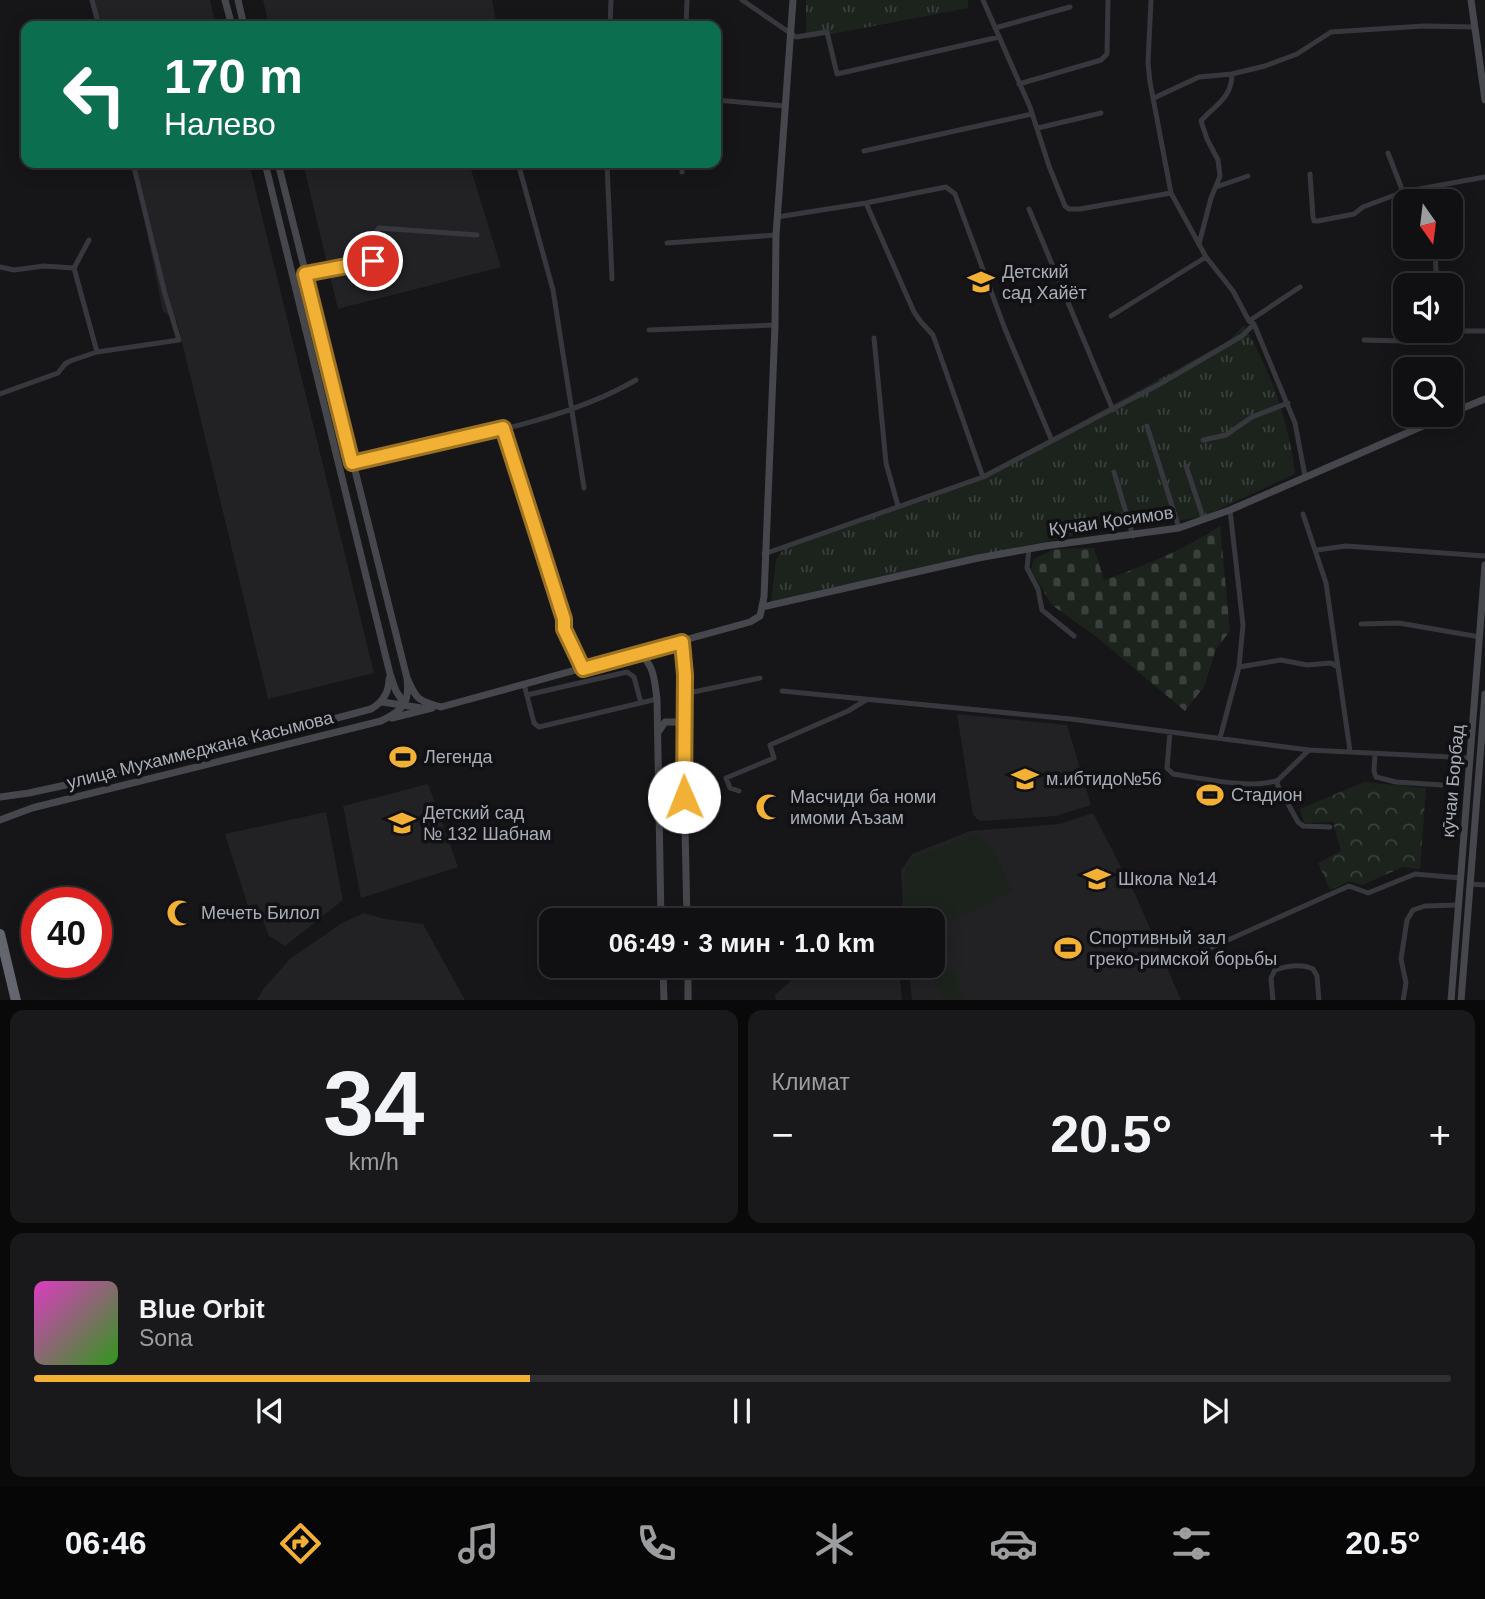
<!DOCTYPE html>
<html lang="ru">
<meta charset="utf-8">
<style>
:root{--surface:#101012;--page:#19191b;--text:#f1f3f6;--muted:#9c9d9f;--line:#303032;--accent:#f2b134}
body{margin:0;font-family:Arial,sans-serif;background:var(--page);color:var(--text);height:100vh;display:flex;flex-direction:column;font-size:26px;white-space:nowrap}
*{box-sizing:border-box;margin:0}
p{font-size:23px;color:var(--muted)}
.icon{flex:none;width:38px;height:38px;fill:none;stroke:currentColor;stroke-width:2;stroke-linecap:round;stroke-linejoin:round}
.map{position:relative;height:1000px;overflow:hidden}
.side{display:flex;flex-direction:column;gap:10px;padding:10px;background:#09090a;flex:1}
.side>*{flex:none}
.banner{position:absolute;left:21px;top:21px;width:700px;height:147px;border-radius:14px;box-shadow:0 4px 18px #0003,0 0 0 2px var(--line);background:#0b6e4f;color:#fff;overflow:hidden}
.needle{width:46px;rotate:166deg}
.controls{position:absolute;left:1393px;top:189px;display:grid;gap:14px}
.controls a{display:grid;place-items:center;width:70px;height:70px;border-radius:14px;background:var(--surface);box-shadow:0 4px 18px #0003,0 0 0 2px var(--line);font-size:35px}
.speed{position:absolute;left:21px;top:887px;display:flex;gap:14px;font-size:35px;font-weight:700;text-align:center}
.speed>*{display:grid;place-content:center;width:91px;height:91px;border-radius:50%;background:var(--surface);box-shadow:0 4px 18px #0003,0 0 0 2px var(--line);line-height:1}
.speed .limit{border:10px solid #d22;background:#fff;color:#111}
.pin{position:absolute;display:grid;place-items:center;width:60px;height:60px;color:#fff;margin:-30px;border:4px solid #fff;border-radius:50%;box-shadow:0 2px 7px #0007}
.me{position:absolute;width:77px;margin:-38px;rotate:359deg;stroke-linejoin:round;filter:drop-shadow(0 0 5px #0008)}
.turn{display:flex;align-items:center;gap:24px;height:147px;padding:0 28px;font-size:32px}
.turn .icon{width:91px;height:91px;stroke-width:2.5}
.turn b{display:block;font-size:49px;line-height:60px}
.big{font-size:52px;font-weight:700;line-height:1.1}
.side .card{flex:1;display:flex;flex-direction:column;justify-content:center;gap:10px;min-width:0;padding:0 24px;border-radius:14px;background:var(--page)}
.side .dial{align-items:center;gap:0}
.dial b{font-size:91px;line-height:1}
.song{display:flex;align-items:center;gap:21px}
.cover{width:84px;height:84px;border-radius:10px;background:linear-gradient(135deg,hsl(310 70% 55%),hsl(110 70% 35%))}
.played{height:7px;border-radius:4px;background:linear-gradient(90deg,var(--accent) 35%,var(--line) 35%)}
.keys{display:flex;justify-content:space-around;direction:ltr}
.heat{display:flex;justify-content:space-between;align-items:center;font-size:38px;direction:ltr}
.side .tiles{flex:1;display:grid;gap:10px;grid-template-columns:1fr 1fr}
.card:last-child{grid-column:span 2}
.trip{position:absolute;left:539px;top:908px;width:406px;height:70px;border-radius:14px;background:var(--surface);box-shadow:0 4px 18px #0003,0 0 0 2px var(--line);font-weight:700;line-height:70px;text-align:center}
.dock{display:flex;height:112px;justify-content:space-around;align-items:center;background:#060607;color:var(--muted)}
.dock .icon{width:49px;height:49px}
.dock .selected{color:var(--accent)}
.dock b{font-size:32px;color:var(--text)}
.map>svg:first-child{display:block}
.built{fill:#222225}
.grass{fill:url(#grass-tufts)}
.forest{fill:url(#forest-crowns)}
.cemetery{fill:url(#cemetery-stones)}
.pitch{fill:#1c231d}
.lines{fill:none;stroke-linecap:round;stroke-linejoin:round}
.street{stroke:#37383d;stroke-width:5}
.secondary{stroke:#45474d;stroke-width:7}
.highway{stroke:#63666e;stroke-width:10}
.route-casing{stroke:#9d7322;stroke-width:18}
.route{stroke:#f2b134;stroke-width:12}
.labels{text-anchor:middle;stroke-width:7;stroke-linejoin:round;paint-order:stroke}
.poi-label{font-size:18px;fill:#a8adb8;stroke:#111113;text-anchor:start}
.street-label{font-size:18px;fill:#a8adb8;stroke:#111113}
</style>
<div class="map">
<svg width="1485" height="1001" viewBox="0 0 1485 1001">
<defs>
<pattern id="grass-tufts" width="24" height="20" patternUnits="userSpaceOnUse" patternTransform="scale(1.75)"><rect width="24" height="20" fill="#1c231d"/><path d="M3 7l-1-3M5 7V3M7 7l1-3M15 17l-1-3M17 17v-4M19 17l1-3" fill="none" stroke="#3a403c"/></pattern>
<pattern id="forest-crowns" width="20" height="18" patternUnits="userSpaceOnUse" patternTransform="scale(1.75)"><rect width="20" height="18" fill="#1c231d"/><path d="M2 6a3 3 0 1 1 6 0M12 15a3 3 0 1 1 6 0" fill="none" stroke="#3a403c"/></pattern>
<pattern id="cemetery-stones" width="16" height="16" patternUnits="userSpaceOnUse" patternTransform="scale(1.75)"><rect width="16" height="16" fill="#1c231d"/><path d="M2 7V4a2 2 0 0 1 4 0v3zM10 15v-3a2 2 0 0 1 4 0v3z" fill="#3a403c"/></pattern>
</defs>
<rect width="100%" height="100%" fill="#161618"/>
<!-- built -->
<path class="built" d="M94,0h116l6,26h-115z
M263,0h229l5,26h-228z
M133,163h116l125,510 -106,26 -91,-378 -14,-9z
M303,163h166l32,104 -163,42z
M957,714l110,11 24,80 -35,11 -76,5 -7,-6z
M428,784l30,83 -97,31 -18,-92z
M326,812l17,88 -58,46 -16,-10 -12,-32 -9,2 -23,-72z
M1093,813l43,83 45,104h-269l-4,-34h25v-46h-29l-3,-49 11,-17 58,-23 89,-7z
M364,913l21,6 38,5 42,76h-208l7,-12 27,-30 51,-35z
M807,966h92l3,34h-126l-1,-5z"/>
<!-- grass -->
<path class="grass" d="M806,0h162v8l-162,31z
M1244,325c27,48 45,95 51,149l-93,43 -63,9h-29l-132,32 -154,31 -53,14 5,-43 8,-12 195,-70 251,-138z"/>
<!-- forest -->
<path class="forest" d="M1364,782l62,6 -6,81 -17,-2 -41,18 -12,-4 -20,9 -12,-27 23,-12 -8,-29 -29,1 -4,-14z"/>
<!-- cemetery -->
<path class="cemetery" d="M1220,526l10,105 -14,18 -12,38 -19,24 -87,-73 -46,-33 -21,-35 3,-11 21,-10 39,-1 10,32c40,-14 80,-30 116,-54z"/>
<!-- pitch -->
<path class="pitch" d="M1197,784l28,4 -3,18 -27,-4z
M975,833l20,21 18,37 -80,39v-10h-27l-2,-47 9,-15z
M950,967l14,29 -10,4h-11l-12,-24z"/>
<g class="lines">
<!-- street -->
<path class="street" d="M92,0l7,26
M742,0l54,37 31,-5 10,42 162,-37
M983,0l47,107 19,59 16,40 4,3h11l91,-16
M1151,0l-3,63 2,19 21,111 35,64 27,34 16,30 5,3 41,99 10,53
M610,26l1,-26
M686,26l1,-26
M995,28l75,-21
M1019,84l82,-24 6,-6 1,-54
M1154,98l45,-21 33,-3 33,-8 32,-12 34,-22 93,-6 51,1
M716,100l69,6
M1038,128l63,-15
M864,151l168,-37
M1388,153l15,39
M518,163l35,127 31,198
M607,163l5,116
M682,172v-9
M1310,174l3,43 1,4h4l36,-7 9,-7 40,-15 82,-15
M1216,187l32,-11
M866,203l48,109 7,10 12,13 50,142
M1029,209l84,201
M777,217l89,-14 80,-16 9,7 50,135 47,112
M89,240l-15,28 23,84
M667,243l109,-8
M1199,244l12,-46 9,-22 -2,-16 -11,-21 -6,-18c14,-16 31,-23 31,-47
M1435,254l2,31
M0,267l14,3 30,-4 30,2
M305,274l68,-13 5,-6 -2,-23 3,-4 98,7
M1111,316l95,-59
M1249,321l51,-34
M649,330l126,-5
M874,338l12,125 12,43
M1364,340l38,1 42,-10h41
M0,394l58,-21 7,-9 5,-3 27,-9 82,-12 -14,-46 -32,-131
M1147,426l32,102
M503,428l61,191v10l19,40
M1203,440l23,-5 26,-18 36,-14
M352,463c91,-23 203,-36 284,-83
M1186,466l18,54
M1114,472l19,64
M1230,510l13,115 -4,42 42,-7 26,5 24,-2 7,4
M1303,514l23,69 24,168
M1029,549l-2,19 11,21 4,21 32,26
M1317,550l29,-4 139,10
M764,554l219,-77 175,-92 84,-49 12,-12
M1361,624l38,-1 81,14
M524,684l10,39 5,4 118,-28
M782,691l289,28 238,31 161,8
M684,694l76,-16
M527,695l100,-23 7,5 7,26
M1170,732l-3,36 6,6c28,4 79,16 105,6
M1220,738l19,-71
M1309,750l-31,30 -1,4 21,38 5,4 27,1
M1375,754l-1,17 2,6 20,5 46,3
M739,791l-9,-3 -4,-10 48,-20 -4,-13 78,-34 18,-11
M1470,884l15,1
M1172,965l177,-79 19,7 47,-19 46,4
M1273,1001l-2,-23 4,-8c12,-4 27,-6 38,-1l4,7 2,25
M1403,1001l3,-18 -5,-24 6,-39 6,-10 12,-4 33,-1"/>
<!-- secondary -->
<path class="secondary" d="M225,0l7,26
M238,0l6,26
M1471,0l14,100
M265,163l125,511 6,17 9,14
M1451,413l34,-14
M762,607l216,-49 67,-12 134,-18 51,-18 218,-95
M682,641l3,34 -2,60 4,185
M640,653c15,15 14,26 17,46l4,221
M407,678c9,21 11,23 34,29l309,-85 10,-6 4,-19 11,-272 1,-90 17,-235
M382,702l40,6
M392,718l40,-10
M659,731l6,-9h12l5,9
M0,797l29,-4 142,-31 200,-53c12,-7 18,-16 18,-30
M0,820l32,-12 349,-87c22,-11 29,-17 26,-43l-129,-515
M663,966l1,35
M688,966v35
M1451,1001l34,-436
M1461,1001l24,-307"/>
<!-- highway -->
<path class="highway" d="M0,934l16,67"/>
</g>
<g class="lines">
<!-- route casing -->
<g class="route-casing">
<path id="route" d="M373,261l-68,13 47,189 151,-35 61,191v10l19,40 99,-27 3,33 -1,122"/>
</g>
<!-- route -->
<use href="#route" class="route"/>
</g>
<!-- icons -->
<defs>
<g id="school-bare" transform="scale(2.1)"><path d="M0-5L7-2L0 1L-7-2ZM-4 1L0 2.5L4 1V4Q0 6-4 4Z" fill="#f2b134" stroke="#111113" stroke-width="2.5" paint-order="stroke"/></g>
<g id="stadium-bare" transform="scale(2.1)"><path d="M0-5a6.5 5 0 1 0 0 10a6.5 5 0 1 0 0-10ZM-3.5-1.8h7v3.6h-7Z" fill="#f2b134" stroke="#111113" stroke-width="2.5" paint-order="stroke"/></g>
<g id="mosque-bare" transform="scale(2.1)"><path d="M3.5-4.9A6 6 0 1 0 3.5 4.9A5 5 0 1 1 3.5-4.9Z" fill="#f2b134" stroke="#111113" stroke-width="2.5" paint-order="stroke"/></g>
</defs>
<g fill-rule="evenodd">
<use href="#school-bare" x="981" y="282"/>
<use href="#stadium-bare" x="403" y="757"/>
<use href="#school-bare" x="1025" y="779"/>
<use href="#stadium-bare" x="1210" y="795"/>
<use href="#mosque-bare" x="769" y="807"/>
<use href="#school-bare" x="402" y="823"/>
<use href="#school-bare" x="1097" y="879"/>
<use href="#mosque-bare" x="180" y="913"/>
<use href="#stadium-bare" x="1068" y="948"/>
</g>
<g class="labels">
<!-- poi labels -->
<g class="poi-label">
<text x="1002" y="278">Детский<tspan x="1002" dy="21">сад Хайёт</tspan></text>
<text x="424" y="763">Легенда</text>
<text x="1046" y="785">м.ибтидо№56</text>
<text x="1231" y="801">Стадион</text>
<text x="790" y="803">Масчиди ба номи<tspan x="790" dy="21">имоми Аъзам</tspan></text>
<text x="423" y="819">Детский сад<tspan x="423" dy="21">№ 132 Шабнам</tspan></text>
<text x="1118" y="885">Школа №14</text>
<text x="201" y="919">Мечеть Билол</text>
<text x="1089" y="944">Спортивный зал<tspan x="1089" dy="21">греко-римской борьбы</tspan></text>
</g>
<!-- street labels -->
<g class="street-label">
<text transform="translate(1111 521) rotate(-8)" y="6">Кучаи Қосимов</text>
<text transform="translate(200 750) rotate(-14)" y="6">улица Мухаммеджана Касымова</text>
<text transform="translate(1453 781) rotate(-85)" y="6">кӯчаи Борбад</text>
</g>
</g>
</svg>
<div class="controls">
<a><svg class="needle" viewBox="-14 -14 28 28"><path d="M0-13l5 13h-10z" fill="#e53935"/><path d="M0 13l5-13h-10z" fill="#9c9d9f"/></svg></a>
<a><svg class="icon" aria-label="sound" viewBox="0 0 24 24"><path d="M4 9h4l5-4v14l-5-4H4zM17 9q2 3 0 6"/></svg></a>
<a><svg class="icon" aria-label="search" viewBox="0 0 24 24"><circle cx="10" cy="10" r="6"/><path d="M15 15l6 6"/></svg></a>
</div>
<div class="speed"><div class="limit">40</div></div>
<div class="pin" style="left:373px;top:261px;background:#d93025"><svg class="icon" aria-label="arrive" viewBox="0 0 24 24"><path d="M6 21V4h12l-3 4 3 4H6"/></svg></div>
<svg class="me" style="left:684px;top:797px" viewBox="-20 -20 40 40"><circle r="19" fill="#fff"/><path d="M0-13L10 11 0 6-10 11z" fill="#f2b134"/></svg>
<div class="trip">06:49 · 3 мин · 1.0 km</div>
<div class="banner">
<div class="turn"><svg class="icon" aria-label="left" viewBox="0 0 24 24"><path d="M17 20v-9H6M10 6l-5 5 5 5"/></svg><div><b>170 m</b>Налево</div></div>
</div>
</div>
<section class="side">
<div class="tiles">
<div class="card dial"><b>34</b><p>km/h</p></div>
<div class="card"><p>Климат</p>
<div class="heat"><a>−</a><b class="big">20.5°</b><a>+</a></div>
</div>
<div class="card">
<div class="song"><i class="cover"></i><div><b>Blue Orbit</b><p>Sona</p></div></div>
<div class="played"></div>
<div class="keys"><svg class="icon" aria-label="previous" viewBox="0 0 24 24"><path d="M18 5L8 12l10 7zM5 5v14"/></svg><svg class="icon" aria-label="pause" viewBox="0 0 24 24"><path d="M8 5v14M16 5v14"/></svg><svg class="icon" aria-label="next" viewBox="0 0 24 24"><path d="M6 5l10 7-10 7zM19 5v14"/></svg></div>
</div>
</div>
</section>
<nav class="dock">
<b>06:46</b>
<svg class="icon selected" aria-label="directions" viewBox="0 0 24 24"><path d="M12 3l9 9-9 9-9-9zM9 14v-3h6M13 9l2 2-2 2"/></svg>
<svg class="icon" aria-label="music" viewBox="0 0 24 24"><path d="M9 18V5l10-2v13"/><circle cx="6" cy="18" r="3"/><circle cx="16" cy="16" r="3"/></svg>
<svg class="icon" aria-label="phone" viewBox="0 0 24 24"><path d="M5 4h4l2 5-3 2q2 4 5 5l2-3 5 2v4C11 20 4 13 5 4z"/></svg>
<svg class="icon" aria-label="climate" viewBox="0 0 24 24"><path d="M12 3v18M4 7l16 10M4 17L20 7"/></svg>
<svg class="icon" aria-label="car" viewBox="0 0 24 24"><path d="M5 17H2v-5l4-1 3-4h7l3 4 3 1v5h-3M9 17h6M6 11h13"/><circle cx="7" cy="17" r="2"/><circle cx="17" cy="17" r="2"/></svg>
<svg class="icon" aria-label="filters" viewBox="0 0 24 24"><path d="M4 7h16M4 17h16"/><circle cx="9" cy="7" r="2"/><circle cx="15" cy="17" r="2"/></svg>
<b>20.5°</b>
</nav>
